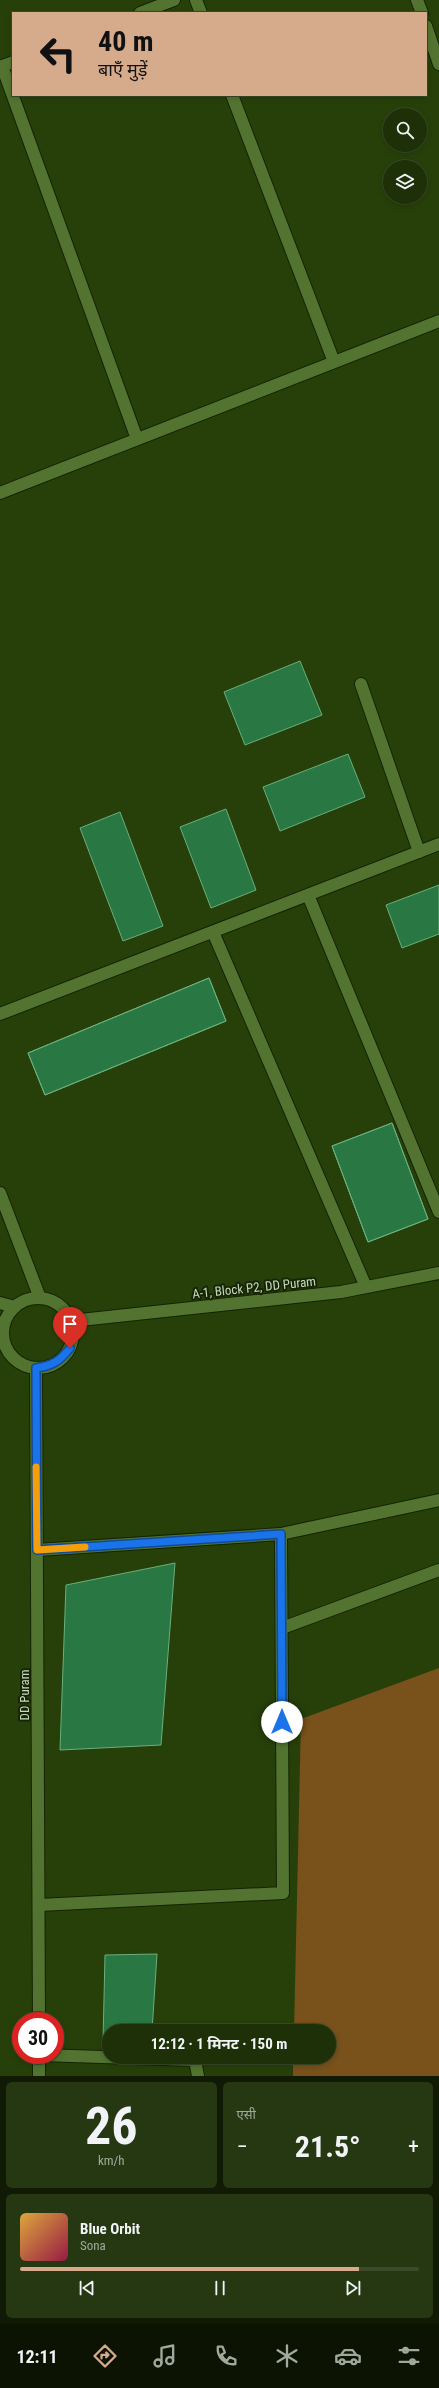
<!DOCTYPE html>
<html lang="hi">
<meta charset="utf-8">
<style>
:root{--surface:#1d3008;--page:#253812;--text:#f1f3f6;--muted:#a0a99c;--line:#3b4b29;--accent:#d6ab8b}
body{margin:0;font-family:"Roboto Condensed","Noto Sans Devanagari",sans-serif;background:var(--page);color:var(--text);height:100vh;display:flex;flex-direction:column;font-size:15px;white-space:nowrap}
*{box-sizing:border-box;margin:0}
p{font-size:13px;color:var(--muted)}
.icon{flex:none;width:22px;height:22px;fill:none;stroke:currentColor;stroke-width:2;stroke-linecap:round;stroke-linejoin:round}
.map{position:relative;height:2076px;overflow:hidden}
.drawer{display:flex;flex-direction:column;gap:6px;padding:6px;background:#101a04;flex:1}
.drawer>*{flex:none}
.hud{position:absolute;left:12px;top:12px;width:415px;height:84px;border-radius:0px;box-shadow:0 2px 6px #0003,0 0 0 1px var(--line);background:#d6ab8b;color:#111;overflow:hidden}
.buttons{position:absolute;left:383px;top:108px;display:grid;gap:8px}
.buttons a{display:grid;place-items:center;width:44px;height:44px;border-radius:50%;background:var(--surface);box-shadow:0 2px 6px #0003,0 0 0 1px var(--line);font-size:20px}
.speed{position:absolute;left:12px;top:2012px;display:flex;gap:8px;font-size:20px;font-weight:700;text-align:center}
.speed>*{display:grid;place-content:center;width:52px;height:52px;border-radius:50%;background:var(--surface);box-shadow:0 2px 6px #0003,0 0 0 1px var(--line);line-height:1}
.speed .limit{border:6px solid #d22;background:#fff;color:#111}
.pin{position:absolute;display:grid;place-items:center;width:34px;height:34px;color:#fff;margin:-41px -17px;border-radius:50% 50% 50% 0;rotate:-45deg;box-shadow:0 0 4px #0007}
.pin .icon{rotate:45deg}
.me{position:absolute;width:44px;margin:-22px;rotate:0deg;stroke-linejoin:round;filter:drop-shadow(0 0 3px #0008)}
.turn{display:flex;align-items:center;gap:14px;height:84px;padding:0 20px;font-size:18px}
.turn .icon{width:52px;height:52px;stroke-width:2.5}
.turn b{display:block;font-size:28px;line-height:34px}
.big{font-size:30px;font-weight:700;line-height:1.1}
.drawer .widget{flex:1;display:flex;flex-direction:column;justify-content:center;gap:6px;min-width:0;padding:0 14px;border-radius:6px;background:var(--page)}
.drawer .dial{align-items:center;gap:0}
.dial b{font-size:52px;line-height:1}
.song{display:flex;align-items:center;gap:12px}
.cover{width:48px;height:48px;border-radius:6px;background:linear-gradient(135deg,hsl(40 70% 55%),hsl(340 70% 35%))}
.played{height:4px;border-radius:2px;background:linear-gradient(90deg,var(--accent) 85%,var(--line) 85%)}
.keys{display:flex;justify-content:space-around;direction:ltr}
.heat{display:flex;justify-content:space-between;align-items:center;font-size:22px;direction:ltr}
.drawer .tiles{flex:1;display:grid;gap:6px;grid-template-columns:1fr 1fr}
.widget:last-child{grid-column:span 2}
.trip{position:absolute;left:102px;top:2024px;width:234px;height:40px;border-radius:20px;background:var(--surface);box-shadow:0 2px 6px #0003,0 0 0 1px var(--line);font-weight:700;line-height:40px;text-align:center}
.menu{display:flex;height:64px;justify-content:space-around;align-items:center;background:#0c1303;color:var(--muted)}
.menu .icon{width:28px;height:28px}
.menu .current{color:var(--accent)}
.menu b{font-size:18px;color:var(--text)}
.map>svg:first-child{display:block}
.green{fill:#78511b}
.building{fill:#297743;stroke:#6aaf7c}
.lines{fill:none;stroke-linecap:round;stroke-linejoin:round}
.lane-casing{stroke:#142402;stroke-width:14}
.street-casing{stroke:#142402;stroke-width:14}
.secondary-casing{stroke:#142402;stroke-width:14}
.lane{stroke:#527430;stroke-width:12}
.street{stroke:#527430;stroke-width:12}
.secondary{stroke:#527430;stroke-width:12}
.route-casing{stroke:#114b97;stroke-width:10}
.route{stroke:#1a73e8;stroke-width:7}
.slow{stroke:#f59e0b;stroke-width:7}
.labels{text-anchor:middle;stroke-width:4;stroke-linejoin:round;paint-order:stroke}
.street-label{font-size:13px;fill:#c7dab7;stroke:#162407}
</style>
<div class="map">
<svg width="439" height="2076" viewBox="0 0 439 2076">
<rect width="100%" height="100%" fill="#27400a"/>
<!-- green -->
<path class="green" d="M439,1668v408h-146v-19h36v-26h-35l7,-312z"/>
<!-- building -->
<path class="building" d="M300,661l22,54 -77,30 -21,-53z
M348,754l17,43 -85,34 -17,-44z
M226,809l30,81 -45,18 -31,-81z
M120,812l43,114 -40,15 -43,-113z
M439,885v49l-37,14 -16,-43z
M209,978l17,43 -181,74 -17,-42z
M209,978l17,43 -181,74 -17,-42z
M392,1123l36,96 -60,23 -36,-96z
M392,1123l36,96 -60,23 -36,-96z
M175,1563l-14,182 -101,5 6,-165z
M157,1954l-5,77h-43v11h-6l2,-87z"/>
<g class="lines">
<!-- lane casing -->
<g class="lane-casing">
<path id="lane" d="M282,1628l157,-58"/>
</g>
<!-- street casing -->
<g class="street-casing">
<path id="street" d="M196,0l5,13
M417,0l5,13
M426,26l13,38
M2,66l135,373
M232,95l102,267
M0,493l439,-172
M361,684l58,168
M308,895l131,317
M213,932l153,355
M0,1014l439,-170
M0,1193l40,105
M37,1550l244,-16 158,-34
M39,1905l244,-12 -2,-359
M40,2055l155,5 3,16"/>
</g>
<!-- secondary casing -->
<g class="secondary-casing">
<path id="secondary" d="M140,13l34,-13
M0,67l13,-5
M3 1333a35 35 0 1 1 70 0a35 35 0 1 1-70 0Z
M0,1303l15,4
M71,1321l270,-29 98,-19
M36,1368l3,653
M39,2076v-21"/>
</g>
<!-- lane -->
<use href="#lane" class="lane"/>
<!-- street -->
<use href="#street" class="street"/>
<!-- secondary -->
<use href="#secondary" class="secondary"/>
</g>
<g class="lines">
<!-- route casing -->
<g class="route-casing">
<path id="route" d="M70,1348c-10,13 -18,18 -34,20l1,182 244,-16 1,188"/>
</g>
<!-- route -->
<use href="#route" class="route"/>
<!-- slow -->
<path class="slow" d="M36,1467l1,83 48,-3"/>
</g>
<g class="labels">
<!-- street labels -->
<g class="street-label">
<text transform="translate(254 1287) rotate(-6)" y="5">A-1, Block P2, DD Puram</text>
<text transform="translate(24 1695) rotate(-90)" y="5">DD Puram</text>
</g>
</g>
</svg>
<div class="buttons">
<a><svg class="icon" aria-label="search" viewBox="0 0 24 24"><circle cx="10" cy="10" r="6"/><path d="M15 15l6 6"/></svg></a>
<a><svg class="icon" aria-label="layers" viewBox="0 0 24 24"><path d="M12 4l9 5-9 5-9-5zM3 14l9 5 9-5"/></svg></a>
</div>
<div class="speed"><div class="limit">30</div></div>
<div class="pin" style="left:70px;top:1348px;background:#d93025"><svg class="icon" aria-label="arrive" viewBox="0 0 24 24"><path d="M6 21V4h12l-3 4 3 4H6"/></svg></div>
<svg class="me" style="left:282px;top:1722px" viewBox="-20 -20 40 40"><circle r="19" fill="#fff"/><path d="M0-13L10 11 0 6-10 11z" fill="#1a73e8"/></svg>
<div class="trip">12:12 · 1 मिनट · 150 m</div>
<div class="hud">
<div class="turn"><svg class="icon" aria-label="left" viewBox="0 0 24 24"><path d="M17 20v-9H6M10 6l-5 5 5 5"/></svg><div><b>40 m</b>बाएँ मुड़ें</div></div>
</div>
</div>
<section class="drawer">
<div class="tiles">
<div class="widget dial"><b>26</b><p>km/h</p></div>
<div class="widget"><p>एसी</p>
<div class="heat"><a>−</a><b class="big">21.5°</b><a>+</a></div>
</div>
<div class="widget">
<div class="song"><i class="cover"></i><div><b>Blue Orbit</b><p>Sona</p></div></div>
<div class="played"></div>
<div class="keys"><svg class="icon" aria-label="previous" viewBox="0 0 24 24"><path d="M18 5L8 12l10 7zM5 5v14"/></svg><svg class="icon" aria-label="pause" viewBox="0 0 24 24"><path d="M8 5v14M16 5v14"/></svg><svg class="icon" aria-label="next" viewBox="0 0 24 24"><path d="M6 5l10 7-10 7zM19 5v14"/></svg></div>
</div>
</div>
</section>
<nav class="menu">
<b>12:11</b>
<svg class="icon current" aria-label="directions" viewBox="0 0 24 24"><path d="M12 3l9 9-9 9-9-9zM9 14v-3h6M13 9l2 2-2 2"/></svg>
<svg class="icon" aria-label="music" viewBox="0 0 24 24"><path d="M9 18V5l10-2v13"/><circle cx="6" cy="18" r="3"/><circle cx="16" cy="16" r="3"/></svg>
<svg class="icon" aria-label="phone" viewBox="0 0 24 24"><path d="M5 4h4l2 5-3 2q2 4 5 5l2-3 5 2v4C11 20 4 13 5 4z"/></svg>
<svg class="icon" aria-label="climate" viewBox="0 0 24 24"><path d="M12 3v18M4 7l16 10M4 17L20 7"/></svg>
<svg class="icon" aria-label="car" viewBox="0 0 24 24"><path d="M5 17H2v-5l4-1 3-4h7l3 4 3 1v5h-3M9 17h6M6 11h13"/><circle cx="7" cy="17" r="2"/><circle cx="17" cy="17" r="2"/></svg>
<svg class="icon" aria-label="filters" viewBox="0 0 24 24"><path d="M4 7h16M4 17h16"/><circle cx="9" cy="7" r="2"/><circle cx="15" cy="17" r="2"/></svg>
</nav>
